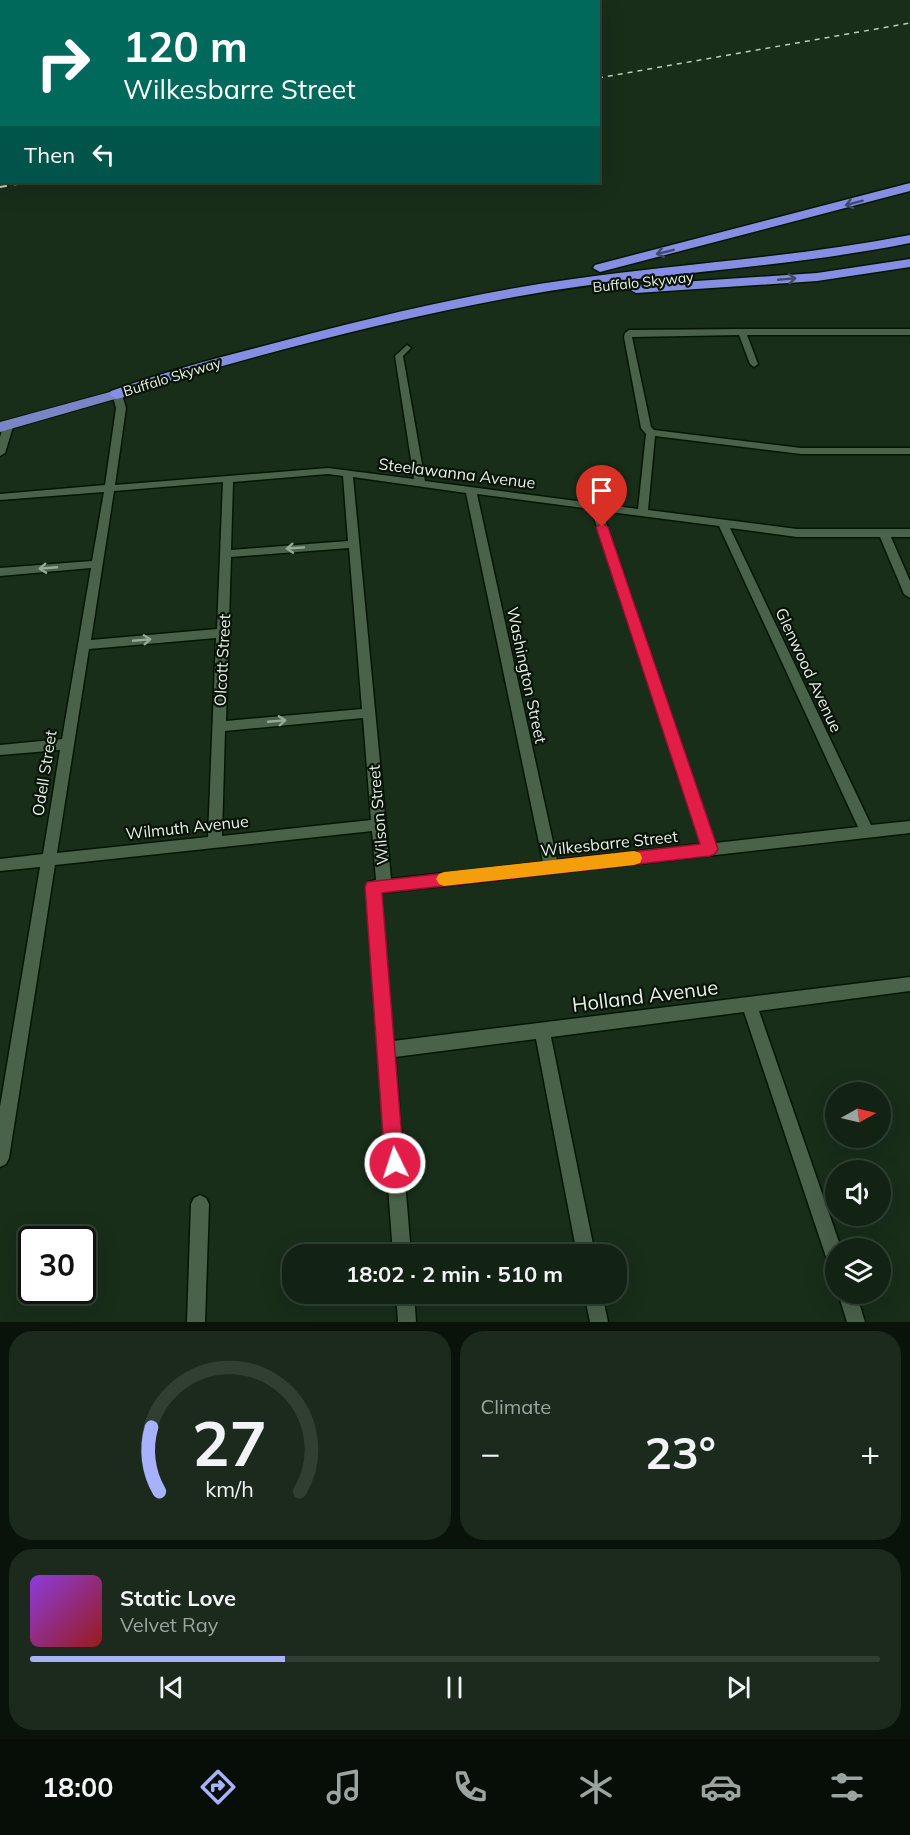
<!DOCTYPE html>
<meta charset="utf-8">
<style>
:root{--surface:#122213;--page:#1b2a1c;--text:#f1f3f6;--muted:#9ca4a0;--line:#313f33;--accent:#a7b1fc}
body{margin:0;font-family:Mulish,sans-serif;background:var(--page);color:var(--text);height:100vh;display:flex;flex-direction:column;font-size:22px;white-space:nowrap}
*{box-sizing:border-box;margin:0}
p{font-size:20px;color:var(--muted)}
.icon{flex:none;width:33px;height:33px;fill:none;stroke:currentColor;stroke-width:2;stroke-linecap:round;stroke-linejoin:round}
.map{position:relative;height:1322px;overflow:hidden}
.side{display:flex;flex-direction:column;gap:9px;padding:9px;background:#0a130a;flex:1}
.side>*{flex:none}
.top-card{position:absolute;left:0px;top:0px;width:600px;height:183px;box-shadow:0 6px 24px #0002,0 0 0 2px var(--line);background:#00695c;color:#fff;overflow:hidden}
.needle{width:39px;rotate:82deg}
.fabs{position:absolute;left:825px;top:1082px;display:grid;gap:12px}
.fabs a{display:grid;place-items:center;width:66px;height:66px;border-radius:50%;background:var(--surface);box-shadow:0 6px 24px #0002,0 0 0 2px var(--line);font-size:30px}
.speed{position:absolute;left:18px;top:1226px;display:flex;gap:12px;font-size:30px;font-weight:700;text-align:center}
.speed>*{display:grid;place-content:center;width:78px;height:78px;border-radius:50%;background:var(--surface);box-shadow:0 6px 24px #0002,0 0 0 2px var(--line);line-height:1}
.speed .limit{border:3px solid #111;border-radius:9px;background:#fff;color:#111}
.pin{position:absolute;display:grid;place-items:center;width:51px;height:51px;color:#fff;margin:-62px -26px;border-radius:50% 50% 50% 0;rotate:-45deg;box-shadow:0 0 6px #0007}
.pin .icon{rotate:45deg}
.me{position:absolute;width:66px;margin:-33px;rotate:356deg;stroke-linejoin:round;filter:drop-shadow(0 0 4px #0008)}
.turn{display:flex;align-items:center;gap:21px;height:126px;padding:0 24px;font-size:27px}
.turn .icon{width:78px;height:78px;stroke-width:2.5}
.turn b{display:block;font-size:42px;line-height:51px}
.then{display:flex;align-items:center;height:57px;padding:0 24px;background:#0003;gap:12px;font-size:22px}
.big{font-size:45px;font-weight:700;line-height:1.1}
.side .tile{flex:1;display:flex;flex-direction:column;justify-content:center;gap:9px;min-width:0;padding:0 21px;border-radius:24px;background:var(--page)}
.side .dial{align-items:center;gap:0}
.dial svg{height:156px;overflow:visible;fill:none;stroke:var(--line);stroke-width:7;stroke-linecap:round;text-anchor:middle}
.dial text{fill:var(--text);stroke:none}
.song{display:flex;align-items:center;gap:18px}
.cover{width:72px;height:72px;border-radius:9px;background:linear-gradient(135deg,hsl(270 70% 55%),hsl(0 70% 35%))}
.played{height:6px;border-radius:3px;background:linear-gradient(90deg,var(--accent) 30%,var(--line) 30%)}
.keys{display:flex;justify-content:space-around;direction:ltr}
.heat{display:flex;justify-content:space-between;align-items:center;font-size:33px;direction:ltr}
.side .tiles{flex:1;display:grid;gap:9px;grid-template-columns:1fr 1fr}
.tile:last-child{grid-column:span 2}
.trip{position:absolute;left:282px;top:1244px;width:345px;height:60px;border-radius:24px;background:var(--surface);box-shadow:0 6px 24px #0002,0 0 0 2px var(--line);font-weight:700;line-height:60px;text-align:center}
.dock{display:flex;height:96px;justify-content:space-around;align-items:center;background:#070e08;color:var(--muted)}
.dock .icon{width:42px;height:42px}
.dock .on{color:var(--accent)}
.dock b{font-size:27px;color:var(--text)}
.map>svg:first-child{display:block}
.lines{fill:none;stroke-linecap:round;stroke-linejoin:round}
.minor-casing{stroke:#031604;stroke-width:3}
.trunk-casing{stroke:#031604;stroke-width:2}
.motorway-casing{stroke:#031604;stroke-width:3}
.minor{fill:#4a614a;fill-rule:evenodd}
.trunk{fill:#7985c4;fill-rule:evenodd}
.motorway{fill:#858ee2;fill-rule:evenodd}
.rail-far1{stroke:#bdccbe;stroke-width:1.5;stroke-dasharray:5 5;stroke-linecap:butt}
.rail{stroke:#bdccbe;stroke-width:2;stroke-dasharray:7 7;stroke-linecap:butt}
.oneway{stroke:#414a6b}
.oneway2{stroke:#97a997}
.route{fill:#e11d48;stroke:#92132f;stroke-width:1.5}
.slow{fill:#f59e0b}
.labels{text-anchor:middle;stroke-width:4.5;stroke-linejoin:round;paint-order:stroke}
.far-street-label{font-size:14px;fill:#e4f1e4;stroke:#0a130a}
.street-label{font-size:16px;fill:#e4f1e4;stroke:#0a130a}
.near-street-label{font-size:20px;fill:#e4f1e4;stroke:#0a130a}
</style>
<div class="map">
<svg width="910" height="1322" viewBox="0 0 910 1322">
<rect width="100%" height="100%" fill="#182e19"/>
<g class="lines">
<!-- minor casing -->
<g class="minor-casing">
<path id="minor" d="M742,329h168v6h-163l11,29 -4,3 -4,-3 -11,-29 -107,2 19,90 3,3 147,18h109v6h-109l-146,-18 -7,74 149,19h113v8h-19l19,44v17l-6,-4 -24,-57h-83l-67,-9 141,297 39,-4v12l-529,60 12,148 517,-64v14l-151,20 82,237h-5v21l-6,-3 -3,-6 -83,-248 -193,25 44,217h-18l-41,-215 -141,18 16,197h-18l-27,-367 2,-5 8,-2 -4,-49 -317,34 -46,293 -3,6 -6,3v-60l40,-240 -40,4v-12l43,-5 17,-104 -60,5v-10l62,-6 29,-171 -91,8v-8l92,-7 12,-69 -104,8v-6l105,-9 11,-77 -4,-14 5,-3 5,3 4,14 -11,77 213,-17 86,11 -19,-123 12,-11 4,3 -8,8 22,125 213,28 8,-75 -5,-6 -17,-91 1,-4 4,-3zM328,474l15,2 5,65 -117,9 2,-68zM353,477l113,16 77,369 -152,17zM223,482l-6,147 -126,11 23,-149zM477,494l114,15 110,335 -144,16zM602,511l117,15 139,301 -143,16zM349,548l13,161 -136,12 5,-164zM216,638l-8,199 -151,16 32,-204zM363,718l8,102 -149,16 3,-105z
M9,421l5,3 -9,29 -5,3v-19l4,-13z
M200,1195l6,3 3,6 -4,118h-18l4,-118 3,-6z
M396,1293h18l2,29h-18z
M584,1293h18l6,29h-18z
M838,1293h18l9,29h-18z"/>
</g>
<!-- trunk casing -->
<g class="trunk-casing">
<path id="trunk" d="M117,390l7,4 -2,3 -122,35v-10z"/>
</g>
<!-- motorway casing -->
<g class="motorway-casing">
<path id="motorway" d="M910,183v8l-310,81 -7,-4 2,-3z
M910,235v8c-129,26 -261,30 -390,53 -117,21 -233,51 -347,84 -19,5 -37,14 -56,19l-8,-5 2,-3c60,-22 122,-37 183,-53 92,-24 185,-46 279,-59 112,-16 226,-22 337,-44z
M910,259v8l-93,14 -181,12 -7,-4 7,-4 181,-12z"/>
</g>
<!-- minor -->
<use href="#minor" class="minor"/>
<!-- trunk -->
<use href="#trunk" class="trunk"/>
<!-- motorway -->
<use href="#motorway" class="motorway"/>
<!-- rail-far1 -->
<path class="rail-far1" d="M65,2l11,-2
M90,2l11,-2
M108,2l11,-2
M168,2l10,-2
M588,2l9,-2
M598,78l312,-55"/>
<!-- rail -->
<path class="rail" d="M0,187l29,-5"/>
</g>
<!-- one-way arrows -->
<defs><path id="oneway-shaft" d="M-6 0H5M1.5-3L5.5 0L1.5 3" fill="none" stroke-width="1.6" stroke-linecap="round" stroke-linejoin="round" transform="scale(1.5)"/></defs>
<g class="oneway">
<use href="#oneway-shaft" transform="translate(854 203) rotate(165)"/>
<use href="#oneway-shaft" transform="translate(665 252) rotate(166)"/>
<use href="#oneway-shaft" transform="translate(787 279) rotate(-5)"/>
</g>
<g class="oneway2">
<use href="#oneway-shaft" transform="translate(295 548) rotate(176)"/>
<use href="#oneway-shaft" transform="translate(48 568) rotate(175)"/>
<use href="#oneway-shaft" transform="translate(142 640) rotate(-5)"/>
<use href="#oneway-shaft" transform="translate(277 721) rotate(-5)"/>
</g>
<!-- route -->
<path class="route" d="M602,523l6,4 110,322 -3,5 -5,2 -328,37 22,270 -2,7 -7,3 -7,-3 -3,-7 -20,-276 2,-5 333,-38 -104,-317z"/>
<!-- slow -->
<path class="slow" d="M634,851l6,2 2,5 -2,5 -6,2 -190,21 -5,-2 -3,-5 3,-5 5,-2z"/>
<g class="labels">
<!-- far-street labels -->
<g class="far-street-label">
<text transform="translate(643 282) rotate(-6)" y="5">Buffalo Skyway</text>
<text transform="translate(172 377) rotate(-17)" y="5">Buffalo Skyway</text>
</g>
<!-- street labels -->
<g class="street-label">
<text transform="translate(457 473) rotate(7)" y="6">Steelawanna Avenue</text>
<text transform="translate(222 660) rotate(-87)" y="6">Olcott Street</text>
<text transform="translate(809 670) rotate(65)" y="6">Glenwood Avenue</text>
<text transform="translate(527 675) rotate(78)" y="6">Washington Street</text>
<text transform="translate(44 773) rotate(-81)" y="6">Odell Street</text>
<text transform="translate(378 815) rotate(-95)" y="6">Wilson Street</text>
<text transform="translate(187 827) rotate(-6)" y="6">Wilmuth Avenue</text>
<text transform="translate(609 843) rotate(-6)" y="6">Wilkesbarre Street</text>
</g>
<!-- near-street labels -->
<g class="near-street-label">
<text transform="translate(645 996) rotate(-7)" y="7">Holland Avenue</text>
</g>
</g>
</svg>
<div class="fabs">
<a><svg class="needle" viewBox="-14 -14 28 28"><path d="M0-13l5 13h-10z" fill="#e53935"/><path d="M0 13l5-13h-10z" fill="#9ca4a0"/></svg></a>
<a><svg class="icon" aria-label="sound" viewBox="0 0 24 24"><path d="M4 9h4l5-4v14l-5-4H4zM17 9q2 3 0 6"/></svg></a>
<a><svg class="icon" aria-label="layers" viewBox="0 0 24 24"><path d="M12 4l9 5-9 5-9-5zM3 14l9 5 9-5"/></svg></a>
</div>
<div class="speed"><div class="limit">30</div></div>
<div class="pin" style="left:602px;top:527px;background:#d93025"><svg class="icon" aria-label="arrive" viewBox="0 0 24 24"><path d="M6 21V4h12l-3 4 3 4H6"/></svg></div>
<svg class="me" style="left:395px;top:1163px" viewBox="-20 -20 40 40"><circle r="17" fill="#e11d48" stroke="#fff" stroke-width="3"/><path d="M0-11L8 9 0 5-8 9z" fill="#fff"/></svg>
<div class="trip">18:02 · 2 min · 510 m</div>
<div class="top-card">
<div class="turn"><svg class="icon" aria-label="right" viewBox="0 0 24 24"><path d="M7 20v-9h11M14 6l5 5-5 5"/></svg><div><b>120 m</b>Wilkesbarre Street</div></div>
<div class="then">Then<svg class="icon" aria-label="left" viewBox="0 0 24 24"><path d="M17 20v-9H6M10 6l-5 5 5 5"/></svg></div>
</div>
</div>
<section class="side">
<div class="tiles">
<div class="tile dial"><svg viewBox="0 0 100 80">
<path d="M14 69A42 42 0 1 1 86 69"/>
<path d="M14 69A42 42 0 0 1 10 36" stroke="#a7b1fc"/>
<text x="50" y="56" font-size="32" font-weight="700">27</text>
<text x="50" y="72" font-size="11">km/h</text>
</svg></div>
<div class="tile"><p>Climate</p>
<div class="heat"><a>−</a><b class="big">23°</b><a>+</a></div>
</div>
<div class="tile">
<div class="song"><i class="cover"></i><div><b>Static Love</b><p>Velvet Ray</p></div></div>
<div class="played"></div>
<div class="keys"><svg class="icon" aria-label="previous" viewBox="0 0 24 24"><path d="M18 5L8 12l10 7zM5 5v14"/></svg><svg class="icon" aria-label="pause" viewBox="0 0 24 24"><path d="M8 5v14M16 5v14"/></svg><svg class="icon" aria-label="next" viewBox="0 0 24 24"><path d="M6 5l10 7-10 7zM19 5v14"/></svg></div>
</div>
</div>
</section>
<nav class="dock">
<b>18:00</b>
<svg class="icon on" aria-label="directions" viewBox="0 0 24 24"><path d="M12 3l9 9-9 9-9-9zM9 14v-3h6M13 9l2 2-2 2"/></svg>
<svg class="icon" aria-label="music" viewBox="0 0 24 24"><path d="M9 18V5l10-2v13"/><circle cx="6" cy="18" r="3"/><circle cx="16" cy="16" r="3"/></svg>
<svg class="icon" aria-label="phone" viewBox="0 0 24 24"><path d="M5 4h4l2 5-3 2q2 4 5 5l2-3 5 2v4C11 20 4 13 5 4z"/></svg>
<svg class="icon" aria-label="climate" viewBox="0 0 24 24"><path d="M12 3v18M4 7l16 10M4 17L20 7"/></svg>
<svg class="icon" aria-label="car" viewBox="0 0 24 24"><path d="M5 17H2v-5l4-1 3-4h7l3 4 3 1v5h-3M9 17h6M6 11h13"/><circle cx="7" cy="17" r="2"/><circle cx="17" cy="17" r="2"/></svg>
<svg class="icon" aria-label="filters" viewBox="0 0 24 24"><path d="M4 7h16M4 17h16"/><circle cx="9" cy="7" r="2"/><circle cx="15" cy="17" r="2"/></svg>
</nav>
